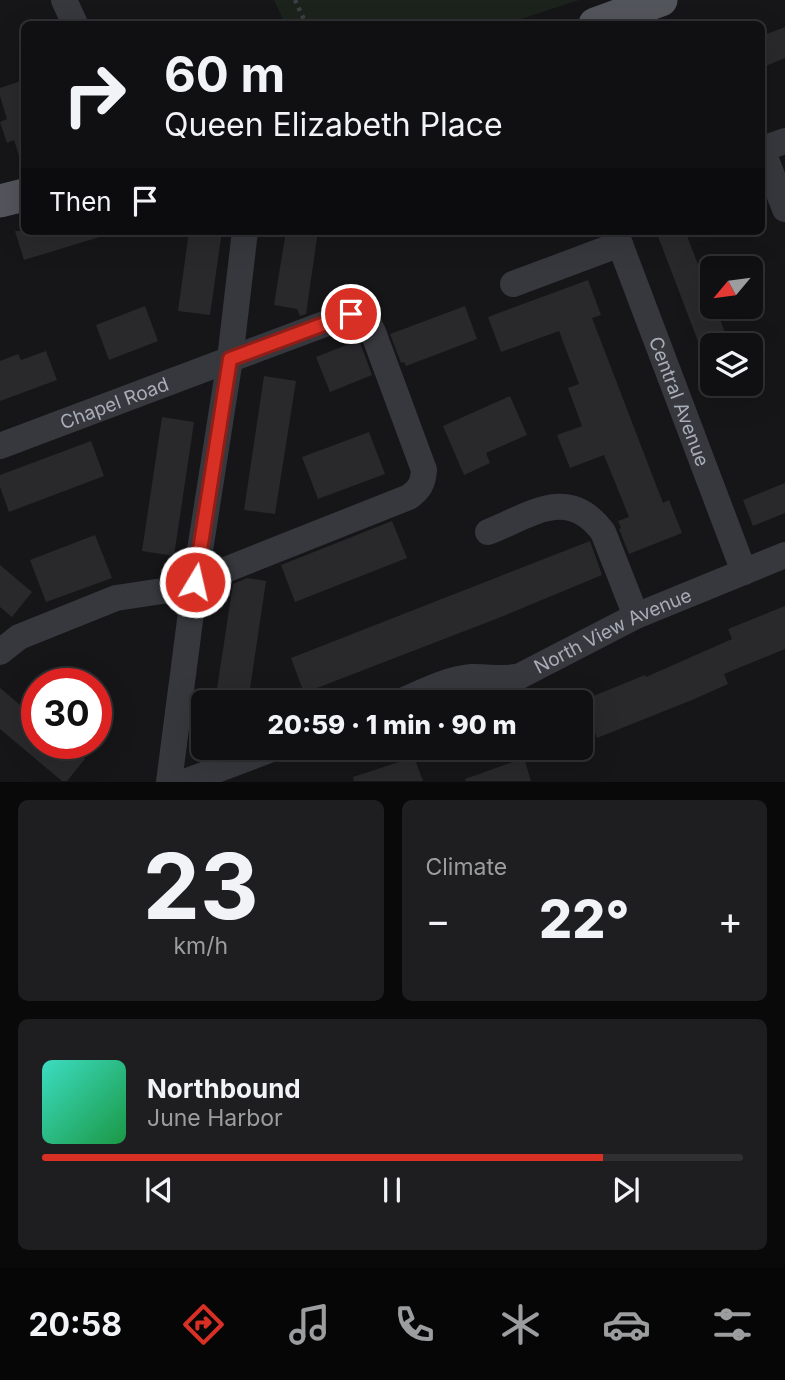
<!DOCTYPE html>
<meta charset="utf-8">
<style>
:root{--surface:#101012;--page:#1e1e20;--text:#f1f3f6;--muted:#9c9d9f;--line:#303032;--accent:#d93025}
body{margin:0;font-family:Inter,sans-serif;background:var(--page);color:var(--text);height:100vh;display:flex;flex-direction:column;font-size:26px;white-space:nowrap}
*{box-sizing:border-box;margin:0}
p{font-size:23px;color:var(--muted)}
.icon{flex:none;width:38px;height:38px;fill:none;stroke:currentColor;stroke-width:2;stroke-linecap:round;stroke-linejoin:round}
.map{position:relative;height:782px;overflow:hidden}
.drawer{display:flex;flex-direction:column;gap:18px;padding:18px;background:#09090a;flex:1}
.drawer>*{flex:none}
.top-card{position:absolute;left:21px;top:21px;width:744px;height:214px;border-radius:10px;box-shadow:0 7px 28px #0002,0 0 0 2px var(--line);background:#101012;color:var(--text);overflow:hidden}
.needle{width:46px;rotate:241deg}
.controls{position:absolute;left:700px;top:256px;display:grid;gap:14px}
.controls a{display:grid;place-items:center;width:63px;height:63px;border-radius:10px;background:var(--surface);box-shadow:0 7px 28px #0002,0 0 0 2px var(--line);font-size:35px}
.speed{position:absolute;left:21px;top:668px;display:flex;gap:14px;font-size:35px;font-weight:700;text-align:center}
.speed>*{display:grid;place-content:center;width:91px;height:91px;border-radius:50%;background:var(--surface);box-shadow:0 7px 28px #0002,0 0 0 2px var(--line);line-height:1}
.speed .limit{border:10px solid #d22;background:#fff;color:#111}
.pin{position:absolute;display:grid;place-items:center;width:60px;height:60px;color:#fff;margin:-30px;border:4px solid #fff;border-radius:50%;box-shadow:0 2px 7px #0007}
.me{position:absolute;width:77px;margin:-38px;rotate:9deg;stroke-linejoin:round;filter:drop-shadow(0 0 5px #0008)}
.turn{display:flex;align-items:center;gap:24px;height:147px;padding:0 28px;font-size:32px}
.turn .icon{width:91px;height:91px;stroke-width:2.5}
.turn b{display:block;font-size:49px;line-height:60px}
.then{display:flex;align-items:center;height:66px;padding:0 28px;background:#0003;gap:14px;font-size:26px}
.big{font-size:52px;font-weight:800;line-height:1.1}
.drawer .widget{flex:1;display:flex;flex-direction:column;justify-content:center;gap:10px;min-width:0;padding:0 24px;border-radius:10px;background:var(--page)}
.drawer .dial{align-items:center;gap:0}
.dial b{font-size:91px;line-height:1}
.song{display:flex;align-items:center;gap:21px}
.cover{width:84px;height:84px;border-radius:10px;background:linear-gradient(135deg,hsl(170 70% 55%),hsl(140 70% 35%))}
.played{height:7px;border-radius:4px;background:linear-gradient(90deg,var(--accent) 80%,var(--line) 80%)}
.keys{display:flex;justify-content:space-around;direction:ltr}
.heat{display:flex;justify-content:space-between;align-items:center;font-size:38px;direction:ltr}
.drawer .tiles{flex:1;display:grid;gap:18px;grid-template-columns:1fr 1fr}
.widget:last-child{grid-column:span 2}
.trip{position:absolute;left:191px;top:690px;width:402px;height:70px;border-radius:10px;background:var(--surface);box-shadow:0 7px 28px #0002,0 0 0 2px var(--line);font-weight:800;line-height:70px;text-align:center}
.tabs{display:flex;height:112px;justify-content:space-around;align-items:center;background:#060607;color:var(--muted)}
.tabs .icon{width:49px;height:49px}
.tabs .on{color:var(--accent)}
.tabs b{font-size:32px;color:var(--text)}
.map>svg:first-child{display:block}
.green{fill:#1c231d}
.building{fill:#29292c}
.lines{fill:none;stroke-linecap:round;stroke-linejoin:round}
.path{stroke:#3d3f44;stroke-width:4.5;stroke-dasharray:3.5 5;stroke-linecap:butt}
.minor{stroke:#37383d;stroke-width:26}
.major{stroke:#53555c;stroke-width:33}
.route-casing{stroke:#8d1f18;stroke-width:18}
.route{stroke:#d93025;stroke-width:12}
.labels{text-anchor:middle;stroke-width:7;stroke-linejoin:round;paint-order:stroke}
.street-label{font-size:19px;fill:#a8adb8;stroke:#111113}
</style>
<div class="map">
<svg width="785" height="782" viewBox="0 0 785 782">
<rect width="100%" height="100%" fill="#161618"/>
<!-- green -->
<path class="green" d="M274,0h305l-73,24h-221z"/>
<!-- building -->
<path class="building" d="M785,27v31l-24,10v-32z
M24,80v78l-4,1 -6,-19 -7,3 -7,-21 7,-3 -7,-23v-8z
M15,231h87l1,5 -79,24z
M189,231h33l-12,84 -32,-4z
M286,231h32l-12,83 -6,2 -3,-7 -23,-4z
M656,231h29l27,69v6h3l9,24 5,15h-17v33z
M588,280l13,35 -9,3 71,185 6,-3 13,33 -53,21 -10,-25 2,-1 -3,-7 11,-4 -25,-62 -34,13 -13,-33 25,-9 -14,-38 11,-4 -20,-53 -58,21 -13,-35z
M145,306l13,35 -49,19 -13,-35z
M465,306l12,33 -71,27 -2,-4 -3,1 -11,-29z
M359,340l13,35 -42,17 -14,-35z
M46,351l11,29 -57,21v-40l18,-7 3,6z
M264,376l32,5 -21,133 -31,-4z
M714,383h30l1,3 -26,10z
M510,396l17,39 -41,18 4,10 -26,12 -21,-49z
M162,417l32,5 -20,134 -32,-5z
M369,432l16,42 -67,25 -16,-42z
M91,441l13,35 -95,36 -9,-25v-12z
M785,483v30l-32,13 -10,-26z
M392,521l15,37 -112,44 -14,-37z
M95,535l17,43 -66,24 -16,-42z
M590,541l12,34 -101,42 -197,76 -13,-35z
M0,565l32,27 -20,25 -12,-10z
M247,578l19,3 -18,121h-33l18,-118z
M785,606v43l-61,25 4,10 -36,16 -95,38 -4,-10 -12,5v-32l64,-26 1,2 86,-38 -4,-10z
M0,688l37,31v25h30l18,15 -18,22h-5l-62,-52z
M414,757l9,24h-69l-1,-4z
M524,758l7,23h-65l-1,-2z"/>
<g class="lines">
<!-- path -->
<path class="path" d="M295,0l11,24"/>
<!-- minor -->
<g class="minor">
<path d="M64,0l11,24"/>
<path d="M785,141l-23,8 23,60"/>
<path id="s1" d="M615,231l129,341"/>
<path d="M513,284l107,-40"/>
<path id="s2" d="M0,446l351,-132 16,7 6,11 51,138c-1,13 -4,19 -15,27l-214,85 -26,8 -53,8 -97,39 -19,15"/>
<path d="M488,532c43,-17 80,-47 115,0l33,84"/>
<path id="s3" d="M399,702c22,-9 48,-23 72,-25 18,-1 30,4 49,-1l116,-60 149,-61"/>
<path d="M169,782l26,-200 35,-223 15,-128"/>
<path d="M185,782l92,-35"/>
</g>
<!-- major -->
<path class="major" d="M595,24l66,-24
M0,201l24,-6"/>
</g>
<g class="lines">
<!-- route casing -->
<g class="route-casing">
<path id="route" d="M195,582l35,-223 121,-45"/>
</g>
<!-- route -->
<use href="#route" class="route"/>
</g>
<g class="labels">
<!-- street labels -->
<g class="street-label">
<text dy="7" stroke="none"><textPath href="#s1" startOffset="182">Central Avenue</textPath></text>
<text dy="7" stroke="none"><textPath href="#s2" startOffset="122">Chapel Road</textPath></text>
<text dy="7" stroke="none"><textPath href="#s3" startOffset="229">North View Avenue</textPath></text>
</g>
</g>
</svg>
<div class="controls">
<a><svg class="needle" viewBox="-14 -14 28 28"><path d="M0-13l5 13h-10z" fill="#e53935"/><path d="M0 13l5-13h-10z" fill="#9c9d9f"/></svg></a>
<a><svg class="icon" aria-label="layers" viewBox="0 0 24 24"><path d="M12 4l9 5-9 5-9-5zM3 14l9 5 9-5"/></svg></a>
</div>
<div class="speed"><div class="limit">30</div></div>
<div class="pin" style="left:351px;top:314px;background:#d93025"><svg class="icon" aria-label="arrive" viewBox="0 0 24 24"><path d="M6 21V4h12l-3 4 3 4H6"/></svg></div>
<svg class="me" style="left:195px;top:582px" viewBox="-20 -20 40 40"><circle r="17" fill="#d93025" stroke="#fff" stroke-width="3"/><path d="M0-11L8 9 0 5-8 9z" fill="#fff"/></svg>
<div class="trip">20:59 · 1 min · 90 m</div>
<div class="top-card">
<div class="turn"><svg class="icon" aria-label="right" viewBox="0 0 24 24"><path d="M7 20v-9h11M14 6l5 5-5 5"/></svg><div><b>60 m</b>Queen Elizabeth Place</div></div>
<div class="then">Then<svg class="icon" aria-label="arrive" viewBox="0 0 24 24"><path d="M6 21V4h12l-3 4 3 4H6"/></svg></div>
</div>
</div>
<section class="drawer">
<div class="tiles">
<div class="widget dial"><b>23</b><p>km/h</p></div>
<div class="widget"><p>Climate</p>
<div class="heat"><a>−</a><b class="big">22°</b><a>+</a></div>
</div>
<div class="widget">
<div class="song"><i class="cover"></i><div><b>Northbound</b><p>June Harbor</p></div></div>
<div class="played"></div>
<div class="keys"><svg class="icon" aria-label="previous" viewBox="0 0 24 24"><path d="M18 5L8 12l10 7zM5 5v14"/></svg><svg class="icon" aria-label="pause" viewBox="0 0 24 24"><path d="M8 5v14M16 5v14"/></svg><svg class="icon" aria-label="next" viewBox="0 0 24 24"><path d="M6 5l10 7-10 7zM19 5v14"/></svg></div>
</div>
</div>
</section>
<nav class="tabs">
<b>20:58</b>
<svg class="icon on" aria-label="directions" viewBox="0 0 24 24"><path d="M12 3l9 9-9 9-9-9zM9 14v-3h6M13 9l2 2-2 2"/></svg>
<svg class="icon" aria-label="music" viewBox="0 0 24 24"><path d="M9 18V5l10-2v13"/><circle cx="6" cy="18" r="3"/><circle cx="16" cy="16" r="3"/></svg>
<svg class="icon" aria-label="phone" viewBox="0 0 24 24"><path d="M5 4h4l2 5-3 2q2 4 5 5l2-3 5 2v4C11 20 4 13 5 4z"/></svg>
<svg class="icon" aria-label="climate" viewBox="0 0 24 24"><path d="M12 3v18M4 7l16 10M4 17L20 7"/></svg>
<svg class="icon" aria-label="car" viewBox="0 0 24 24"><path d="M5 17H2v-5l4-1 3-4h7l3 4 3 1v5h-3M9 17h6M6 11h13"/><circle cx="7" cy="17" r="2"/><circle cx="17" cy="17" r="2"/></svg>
<svg class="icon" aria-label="filters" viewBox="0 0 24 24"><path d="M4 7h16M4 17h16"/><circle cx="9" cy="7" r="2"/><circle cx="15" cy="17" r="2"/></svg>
</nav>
